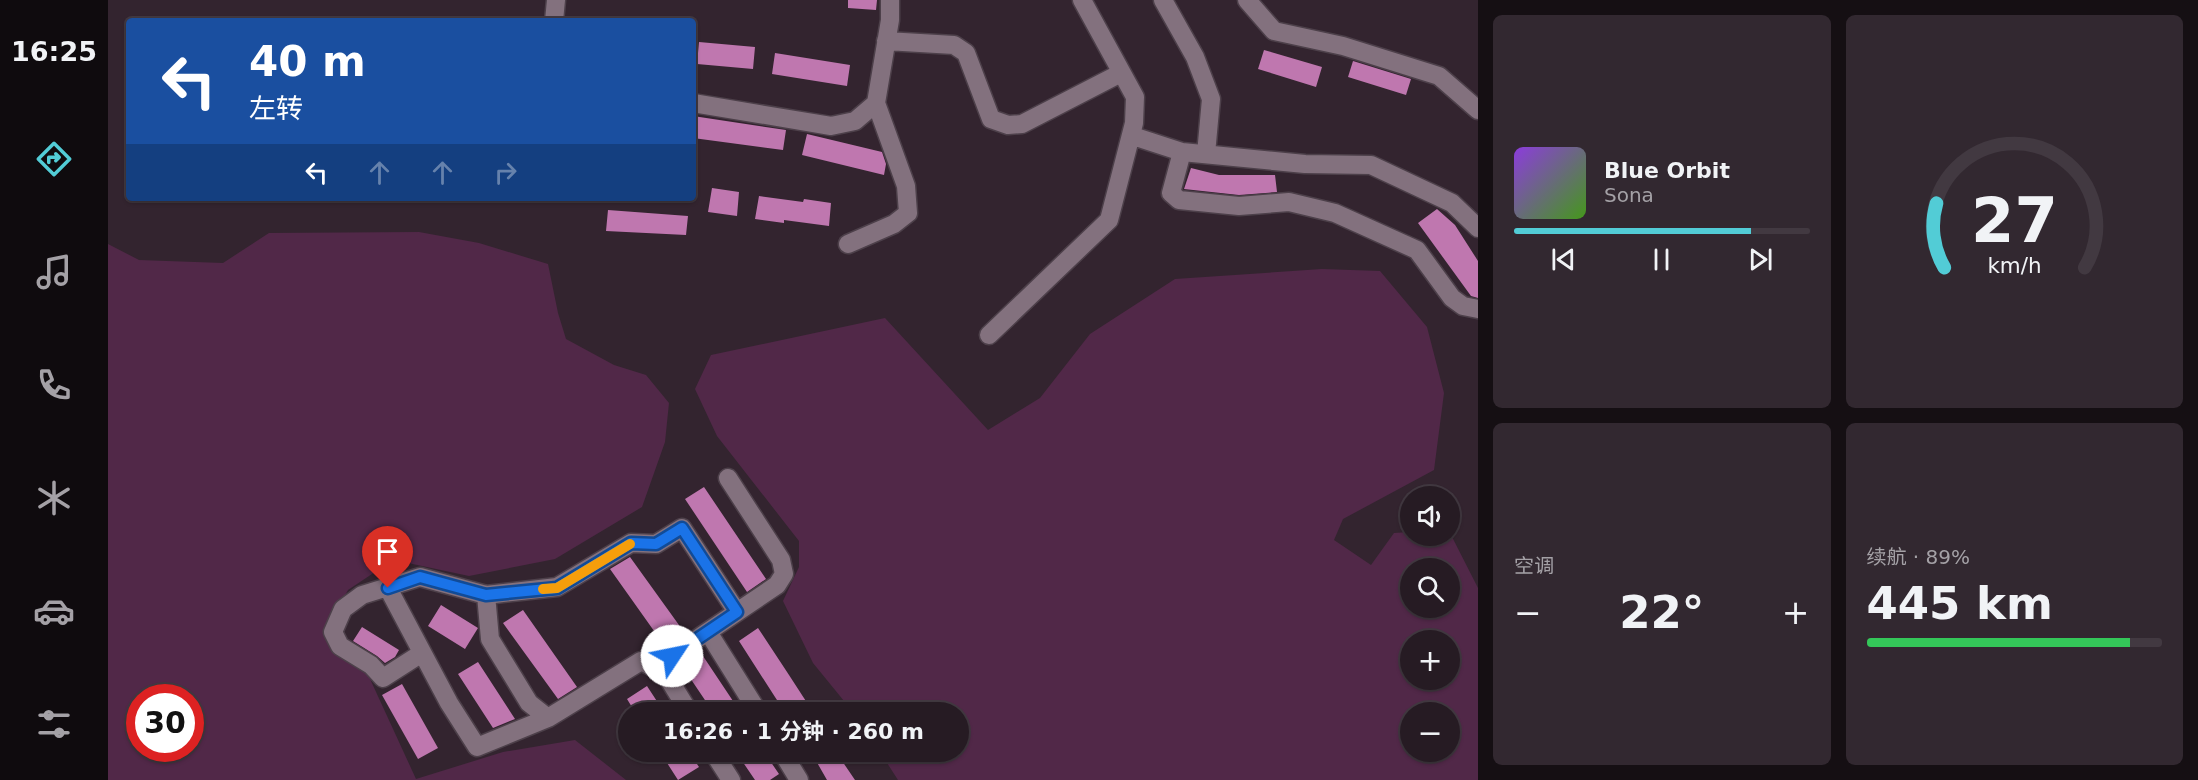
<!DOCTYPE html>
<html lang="zh">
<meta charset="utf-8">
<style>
:root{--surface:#261b23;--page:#322830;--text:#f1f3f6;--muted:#a4a1a6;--line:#423941;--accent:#52ccd6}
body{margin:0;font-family:"DejaVu Sans","Noto Sans SC",sans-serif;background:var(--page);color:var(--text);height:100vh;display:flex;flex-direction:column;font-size:22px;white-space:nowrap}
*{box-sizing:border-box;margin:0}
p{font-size:20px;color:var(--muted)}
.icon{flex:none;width:33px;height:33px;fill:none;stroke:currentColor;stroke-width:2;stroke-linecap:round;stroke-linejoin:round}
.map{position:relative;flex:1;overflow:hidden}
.details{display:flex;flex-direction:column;gap:15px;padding:15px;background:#150f13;width:720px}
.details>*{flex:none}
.top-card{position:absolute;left:18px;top:18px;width:570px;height:183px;border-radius:6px;box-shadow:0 2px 4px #0004,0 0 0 2px var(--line);background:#1a4fa0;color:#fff;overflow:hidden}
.controls{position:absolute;left:1292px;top:486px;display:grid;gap:12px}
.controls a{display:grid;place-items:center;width:60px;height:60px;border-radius:50%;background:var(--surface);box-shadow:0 2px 4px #0004,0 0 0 2px var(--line);font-size:30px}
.speed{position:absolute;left:18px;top:684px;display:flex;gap:12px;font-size:30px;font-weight:700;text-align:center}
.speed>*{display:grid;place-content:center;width:78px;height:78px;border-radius:50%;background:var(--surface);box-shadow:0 2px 4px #0004,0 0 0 2px var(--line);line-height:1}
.speed .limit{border:9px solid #d22;background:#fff;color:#111}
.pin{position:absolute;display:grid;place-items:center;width:51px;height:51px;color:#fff;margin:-62px -26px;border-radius:50% 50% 50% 0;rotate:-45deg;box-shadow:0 0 6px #0007}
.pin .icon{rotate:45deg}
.me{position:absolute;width:66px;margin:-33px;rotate:56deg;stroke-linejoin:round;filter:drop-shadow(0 0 4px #0008)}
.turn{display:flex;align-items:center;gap:21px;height:126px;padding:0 24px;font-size:27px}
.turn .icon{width:78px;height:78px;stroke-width:2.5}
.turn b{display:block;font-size:42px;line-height:51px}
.lanes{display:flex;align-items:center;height:57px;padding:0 24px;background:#0003;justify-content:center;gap:30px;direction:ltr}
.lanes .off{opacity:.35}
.big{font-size:45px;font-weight:700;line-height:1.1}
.details .widget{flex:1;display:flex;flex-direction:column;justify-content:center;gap:9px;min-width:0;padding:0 21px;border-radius:9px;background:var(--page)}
.details .dial{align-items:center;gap:0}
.dial svg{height:156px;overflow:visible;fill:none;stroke:var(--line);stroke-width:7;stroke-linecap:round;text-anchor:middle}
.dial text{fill:var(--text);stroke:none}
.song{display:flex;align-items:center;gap:18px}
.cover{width:72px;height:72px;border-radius:9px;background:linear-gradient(135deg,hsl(270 70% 55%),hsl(100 70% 35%))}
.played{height:6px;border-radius:3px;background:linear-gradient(90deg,var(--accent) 80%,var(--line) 80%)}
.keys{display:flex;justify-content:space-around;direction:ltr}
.heat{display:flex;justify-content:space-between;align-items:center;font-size:33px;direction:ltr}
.charge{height:9px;border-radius:4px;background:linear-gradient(90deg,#34c759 89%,var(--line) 0)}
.details .tiles{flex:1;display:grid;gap:15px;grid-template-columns:repeat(2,1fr)}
.trip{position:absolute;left:510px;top:702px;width:351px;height:60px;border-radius:30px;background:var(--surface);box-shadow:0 2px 4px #0004,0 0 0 2px var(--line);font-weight:700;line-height:60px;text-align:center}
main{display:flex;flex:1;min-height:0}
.tab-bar{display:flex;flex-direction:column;width:108px;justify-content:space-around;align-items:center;background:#0f0b0e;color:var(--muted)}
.tab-bar .icon{width:42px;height:42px}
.tab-bar .selected{color:var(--accent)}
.tab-bar b{font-size:27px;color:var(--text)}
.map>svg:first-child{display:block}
.green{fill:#512848;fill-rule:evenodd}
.building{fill:#bf77af}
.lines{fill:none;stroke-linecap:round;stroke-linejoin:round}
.minor-casing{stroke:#4d404a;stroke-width:21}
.minor{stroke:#83717e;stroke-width:18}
.route-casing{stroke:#114b97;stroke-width:15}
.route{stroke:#1a73e8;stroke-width:10}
.slow{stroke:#f59e0b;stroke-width:10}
</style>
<main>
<nav class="tab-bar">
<b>16:25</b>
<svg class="icon selected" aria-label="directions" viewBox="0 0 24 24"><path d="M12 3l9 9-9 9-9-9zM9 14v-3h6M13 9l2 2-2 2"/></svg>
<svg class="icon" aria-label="music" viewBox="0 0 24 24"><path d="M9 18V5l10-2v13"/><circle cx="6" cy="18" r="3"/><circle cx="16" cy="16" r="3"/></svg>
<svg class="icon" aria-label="phone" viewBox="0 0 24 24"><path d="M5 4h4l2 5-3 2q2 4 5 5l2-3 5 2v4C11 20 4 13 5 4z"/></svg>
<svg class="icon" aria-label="climate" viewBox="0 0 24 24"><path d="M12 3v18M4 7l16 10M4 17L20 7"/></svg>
<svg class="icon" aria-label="car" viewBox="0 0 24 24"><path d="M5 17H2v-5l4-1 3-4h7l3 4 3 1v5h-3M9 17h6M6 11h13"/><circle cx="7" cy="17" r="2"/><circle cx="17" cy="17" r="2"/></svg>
<svg class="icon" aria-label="filters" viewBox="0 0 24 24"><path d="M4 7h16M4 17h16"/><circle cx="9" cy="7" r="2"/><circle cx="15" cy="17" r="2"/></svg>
</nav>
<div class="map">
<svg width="1370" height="780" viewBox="0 0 1370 780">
<rect width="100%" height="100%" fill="#33242f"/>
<!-- green -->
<path class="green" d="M311,232l60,11 69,21 10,49 8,26 48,26 32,10 23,28 -4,39 -23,65 -87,52 -86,17 -61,-13 -21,1 -39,26 -23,41 40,37 51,111 87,-27 72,-12 51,40h-518v-536l31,16 84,3 46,-30zM32,698h50v50h-50z
M1214,269l58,2 47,56 17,66 -10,77 -91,49 -9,21 37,25 23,-32 16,-1v4h39v-5l29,57v192h-580l-18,-28h78v-40h-105l-40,-49 -30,-62 16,-34v-26l-82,-105 -22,-47 16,-34 174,-37 103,112 52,-32 50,-64 85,-55zM1302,568h39v40h-39zM1302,640h39v40h-39zM1302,712h39v40h-39z"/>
<!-- building -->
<path class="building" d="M740,0h29l-1,10 -28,-2z
M591,42l56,5 -2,22 -56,-5z
M1156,50l58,17 -6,20 -58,-18z
M667,53l75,12 -3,21 -75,-12z
M1245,61l58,18 -5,16 -58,-18z
M585,116l93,14 -3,20 -90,-12z
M699,134l75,18 4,12 -2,11 -82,-20z
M1083,168l28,7h56l2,17 -38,3 -55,-6z
M604,188l27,4 -2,24 -29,-4z
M651,196l44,6 1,-3 27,4 -2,23 -45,-6v3l-29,-4z
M1329,209l18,16 23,36v37l-7,-2 -53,-73z
M500,210l80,6 -2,19 -80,-4z
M596,487l62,92 -19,13 -62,-93z
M522,557l54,75 -20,13 -54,-76z
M333,605l37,23 -13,21 -37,-23z
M415,610l54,77 -19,12 -55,-76z
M254,627l37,23 -4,7 -10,6 -8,-7 -24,-15z
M650,628l31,47 24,37h-28l-10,-15 -36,-56z
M593,653l36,54 -9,5h-15l-31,-46z
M370,662l37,57 -22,9 -35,-54z
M294,684l36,64 -20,11 -36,-64z
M539,686l17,26h-29l-8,-13z
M552,752h29l10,15 -21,13z
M628,752h28l15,22 -9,6h-15z
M703,752h25l19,28h-28z"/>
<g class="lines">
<!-- minor casing -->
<g class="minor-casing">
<path id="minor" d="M1055,0l32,57 16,42 -5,55
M1139,0l27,31 69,15 96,30 39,34
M446,21l2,-21
M778,41l68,4 12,8 25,66 17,6 14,-1 99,-51
M585,103l138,23 24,-5 21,-18 14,-83v-20
M1031,138l43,14 123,12 66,1 81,38 26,25
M1074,152l-11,41 8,7 60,6 50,-4 46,11 82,37 35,48 11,8 15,3
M740,244l46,-20 14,-11 -2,-27 -30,-83
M881,335l120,-115 25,-97 1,-26 -53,-97
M280,588l61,115 28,44 71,-29 93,-57 24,12 24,39
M378,595l4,44 39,64 19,15
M600,632l50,80
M314,653l-39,25 -12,-13 -31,-19 -7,-14 10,-23 19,-14 58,-18 66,18 71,-8 74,-44 25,1 26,-16 55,84
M546,668l123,-83 7,-11 -3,-14 -53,-82
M605,752l18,28
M674,752l17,28"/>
</g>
<!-- minor -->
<use href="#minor" class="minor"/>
</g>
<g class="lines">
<!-- route casing -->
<g class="route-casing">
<path id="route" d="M280,588l32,-11 66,18 71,-7 74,-45 25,1 26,-16 55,84 -65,44"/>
</g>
<!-- route -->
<use href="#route" class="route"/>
<!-- slow -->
<path class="slow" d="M435,589l14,-1 73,-44"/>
</g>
</svg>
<div class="controls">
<a><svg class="icon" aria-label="sound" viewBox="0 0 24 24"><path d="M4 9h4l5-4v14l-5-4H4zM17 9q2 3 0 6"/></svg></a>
<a><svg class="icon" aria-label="search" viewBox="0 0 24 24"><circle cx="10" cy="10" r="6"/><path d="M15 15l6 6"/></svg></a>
<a>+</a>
<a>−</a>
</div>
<div class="speed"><div class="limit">30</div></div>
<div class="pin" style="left:280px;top:588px;background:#d93025"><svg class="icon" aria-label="arrive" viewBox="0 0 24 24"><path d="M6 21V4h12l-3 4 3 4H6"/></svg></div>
<svg class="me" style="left:564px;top:656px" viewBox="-20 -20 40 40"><circle r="19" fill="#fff"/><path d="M0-13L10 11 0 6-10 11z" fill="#1a73e8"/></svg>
<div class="trip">16:26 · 1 分钟 · 260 m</div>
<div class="top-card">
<div class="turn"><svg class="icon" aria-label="left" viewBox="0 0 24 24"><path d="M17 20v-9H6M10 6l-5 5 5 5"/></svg><div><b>40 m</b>左转</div></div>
<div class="lanes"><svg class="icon" aria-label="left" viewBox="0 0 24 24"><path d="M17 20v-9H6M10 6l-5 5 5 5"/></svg><svg class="icon off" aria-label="ahead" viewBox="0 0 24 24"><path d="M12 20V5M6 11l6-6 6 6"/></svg><svg class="icon off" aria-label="ahead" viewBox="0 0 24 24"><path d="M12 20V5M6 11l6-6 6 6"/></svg><svg class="icon off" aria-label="right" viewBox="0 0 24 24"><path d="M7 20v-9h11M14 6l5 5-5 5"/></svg></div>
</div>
</div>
<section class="details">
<div class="tiles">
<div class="widget">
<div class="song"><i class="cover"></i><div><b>Blue Orbit</b><p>Sona</p></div></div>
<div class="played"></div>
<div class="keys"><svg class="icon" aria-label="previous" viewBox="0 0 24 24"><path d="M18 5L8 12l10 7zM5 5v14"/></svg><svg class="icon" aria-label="pause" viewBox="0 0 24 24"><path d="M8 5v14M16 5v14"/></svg><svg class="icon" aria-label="next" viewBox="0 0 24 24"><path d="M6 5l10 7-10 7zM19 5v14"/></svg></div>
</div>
<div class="widget dial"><svg viewBox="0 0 100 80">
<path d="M14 69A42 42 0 1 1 86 69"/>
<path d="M14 69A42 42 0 0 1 10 36" stroke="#52ccd6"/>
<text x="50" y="56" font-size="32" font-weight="700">27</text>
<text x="50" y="72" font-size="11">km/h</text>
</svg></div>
<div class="widget"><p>空调</p>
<div class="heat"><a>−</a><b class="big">22°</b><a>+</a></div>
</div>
<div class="widget"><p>续航 · 89%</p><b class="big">445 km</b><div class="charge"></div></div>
</div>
</section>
</main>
